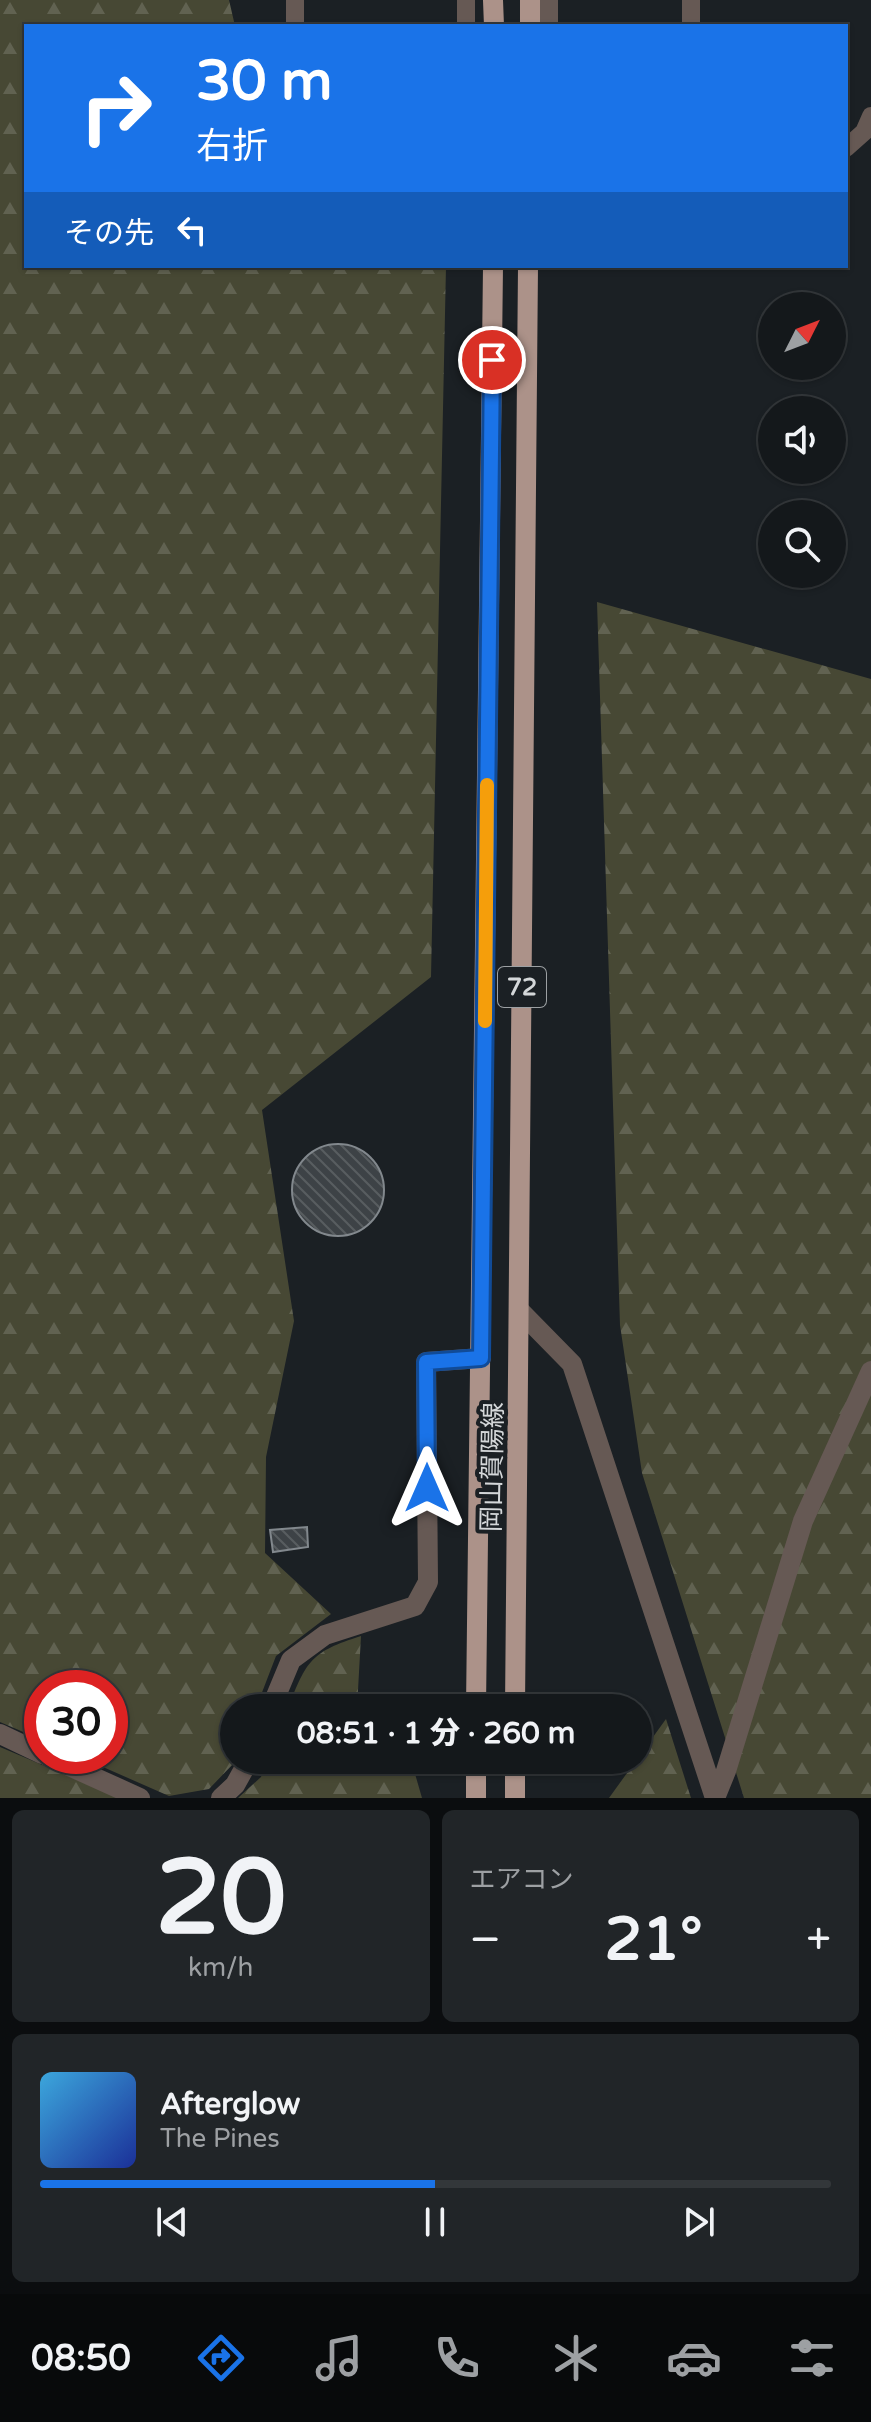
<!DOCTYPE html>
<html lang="ja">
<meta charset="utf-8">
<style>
:root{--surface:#14181b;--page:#212528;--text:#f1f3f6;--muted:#9da0a3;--line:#33373a;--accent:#1a73e8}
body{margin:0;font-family:"Varela Round","Noto Sans JP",sans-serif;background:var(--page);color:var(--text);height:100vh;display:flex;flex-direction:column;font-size:30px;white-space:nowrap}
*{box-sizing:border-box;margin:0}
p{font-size:26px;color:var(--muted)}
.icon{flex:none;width:44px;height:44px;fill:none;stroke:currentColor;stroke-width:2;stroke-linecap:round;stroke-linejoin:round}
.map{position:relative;height:1798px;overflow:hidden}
.sheet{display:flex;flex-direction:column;gap:12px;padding:12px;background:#0b0d0f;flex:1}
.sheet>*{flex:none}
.top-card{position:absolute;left:24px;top:24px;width:824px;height:244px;border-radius:0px;box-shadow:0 2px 6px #0004,0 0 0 2px var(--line);background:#1a73e8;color:#fff;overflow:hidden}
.needle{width:52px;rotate:48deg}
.controls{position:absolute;left:758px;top:292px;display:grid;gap:16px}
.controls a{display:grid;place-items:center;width:88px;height:88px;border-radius:50%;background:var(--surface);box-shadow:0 2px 6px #0004,0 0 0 2px var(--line);font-size:40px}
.speed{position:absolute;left:24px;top:1670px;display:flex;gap:16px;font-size:40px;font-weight:700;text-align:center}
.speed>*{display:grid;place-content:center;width:104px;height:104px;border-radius:50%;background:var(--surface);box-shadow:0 2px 6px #0004,0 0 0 2px var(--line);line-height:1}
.speed .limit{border:12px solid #d22;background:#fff;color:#111}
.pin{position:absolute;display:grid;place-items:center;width:68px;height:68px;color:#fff;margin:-34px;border:4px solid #fff;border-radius:50%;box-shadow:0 2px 8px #0007}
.me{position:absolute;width:88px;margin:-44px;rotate:0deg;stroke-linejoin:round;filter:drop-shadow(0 0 6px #0008)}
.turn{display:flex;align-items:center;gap:28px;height:168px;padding:0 40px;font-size:36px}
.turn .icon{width:104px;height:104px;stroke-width:2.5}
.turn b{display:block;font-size:56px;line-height:68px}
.then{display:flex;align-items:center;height:76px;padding:0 40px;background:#0003;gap:16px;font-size:30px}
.big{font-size:60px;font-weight:800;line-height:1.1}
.sheet .widget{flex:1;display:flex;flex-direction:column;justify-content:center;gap:12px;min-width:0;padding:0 28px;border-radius:12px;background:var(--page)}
.sheet .dial{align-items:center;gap:0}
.dial b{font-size:104px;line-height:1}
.song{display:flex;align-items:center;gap:24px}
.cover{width:96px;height:96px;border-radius:12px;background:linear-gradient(135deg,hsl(200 70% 55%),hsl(230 70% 35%))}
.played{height:8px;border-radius:4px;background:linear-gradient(90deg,var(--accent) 50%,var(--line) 50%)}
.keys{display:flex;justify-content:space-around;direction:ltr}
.heat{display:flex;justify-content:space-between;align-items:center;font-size:44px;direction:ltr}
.sheet .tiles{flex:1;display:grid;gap:12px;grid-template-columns:1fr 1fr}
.widget:last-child{grid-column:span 2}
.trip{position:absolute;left:220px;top:1694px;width:432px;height:80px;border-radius:40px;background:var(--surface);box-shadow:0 2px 6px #0004,0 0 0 2px var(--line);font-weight:800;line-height:80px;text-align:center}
.tab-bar{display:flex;height:128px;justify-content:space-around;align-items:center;background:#080a0b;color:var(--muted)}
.tab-bar .icon{width:56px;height:56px}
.tab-bar .active{color:var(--accent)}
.tab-bar b{font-size:36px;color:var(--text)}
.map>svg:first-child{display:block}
.forest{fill:url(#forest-firs)}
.building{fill:url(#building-back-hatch);stroke:#82888d;stroke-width:2}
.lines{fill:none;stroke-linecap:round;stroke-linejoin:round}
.service{stroke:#665954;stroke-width:18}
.minor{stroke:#665954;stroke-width:20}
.primary{stroke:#ac9289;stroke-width:20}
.route-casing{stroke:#114b97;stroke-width:20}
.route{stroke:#1a73e8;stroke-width:14}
.slow{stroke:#f59e0b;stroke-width:14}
.labels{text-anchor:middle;stroke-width:8;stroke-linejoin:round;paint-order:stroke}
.shield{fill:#1b2024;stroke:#9ca0a3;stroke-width:2}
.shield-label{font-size:24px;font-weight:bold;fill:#d4d7d9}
.street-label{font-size:26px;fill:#d4d7d9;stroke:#1b2024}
</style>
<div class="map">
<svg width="871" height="1798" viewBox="0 0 871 1798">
<defs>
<pattern id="forest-firs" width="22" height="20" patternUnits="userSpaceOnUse" patternTransform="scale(2)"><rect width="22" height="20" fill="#474834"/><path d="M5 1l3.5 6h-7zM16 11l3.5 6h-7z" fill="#616251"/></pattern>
<pattern id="building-back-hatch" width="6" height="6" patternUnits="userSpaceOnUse" patternTransform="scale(2)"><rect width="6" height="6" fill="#3d4246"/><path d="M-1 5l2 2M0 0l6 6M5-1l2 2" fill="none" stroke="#585d60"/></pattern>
</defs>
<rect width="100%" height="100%" fill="#1b2024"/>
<!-- forest -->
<path class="forest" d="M0,0h229l6,26h-209v240h420l-15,711 -169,133 32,211 -28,136 -1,96 66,61 -55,42 -20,52h-22v55l-25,26 -40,7 -91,-40h32v-68h-68v52l-42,-18z
M597,602l274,77v1119h-127l-102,-325 -22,-148z
M361,1636l-4,72h-69c19,-48 23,-56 73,-72z
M666,1719l25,79h-82z
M0,1747l120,51h-120z
M268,1760h143l11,38h-184l23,-21z"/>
<!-- building -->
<path class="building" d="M292 1190a46 46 0 1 1 92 0a46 46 0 1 1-92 0Z
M307,1527l1,20 -35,5 -3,-22z"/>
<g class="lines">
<!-- service -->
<path class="service" d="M295,0v26
M466,0v26
M549,0v26
M691,26v-26
M846,148l18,-16 7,-16"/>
<!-- minor -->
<path class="minor" d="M519,1310l53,54 143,434
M271,1708l20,-48 34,-25 90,-29 13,-24 -2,-220 55,-4
M0,1734l42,20
M47,1756l93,42
M221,1798l14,-13 14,-25
M715,1798l11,-27 77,-250 68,-150"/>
<!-- primary -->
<path class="primary" d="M493,0l1,26
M530,0v26
M476,1708l17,-1442
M515,1708l13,-1442
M476,1798v-38
M515,1798v-38"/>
</g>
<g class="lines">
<!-- route casing -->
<g class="route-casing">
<path id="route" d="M427,1488l-1,-126 55,-4 11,-998"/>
</g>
<!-- route -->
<use href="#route" class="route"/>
<!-- slow -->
<path class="slow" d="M485,1021l2,-236"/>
</g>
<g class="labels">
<!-- shield labels -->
<rect class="shield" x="498" y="967" width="48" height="40" rx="6"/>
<g class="shield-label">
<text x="522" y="995">72</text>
</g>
<!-- street labels -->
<g class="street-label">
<text transform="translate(492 1467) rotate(-89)" y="9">岡山賀陽線</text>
</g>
</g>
</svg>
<div class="controls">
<a><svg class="needle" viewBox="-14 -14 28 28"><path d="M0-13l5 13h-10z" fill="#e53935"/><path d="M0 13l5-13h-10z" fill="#9da0a3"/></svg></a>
<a><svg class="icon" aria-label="sound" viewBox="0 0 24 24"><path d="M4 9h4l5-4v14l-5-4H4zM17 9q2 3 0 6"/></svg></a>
<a><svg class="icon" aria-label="search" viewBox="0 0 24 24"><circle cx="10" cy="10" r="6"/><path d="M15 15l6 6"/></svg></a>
</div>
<div class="speed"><div class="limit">30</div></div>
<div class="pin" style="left:492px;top:360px;background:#d93025"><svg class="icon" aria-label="arrive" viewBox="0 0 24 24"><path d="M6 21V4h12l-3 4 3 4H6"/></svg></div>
<svg class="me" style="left:427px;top:1488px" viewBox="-20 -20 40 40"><path d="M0-17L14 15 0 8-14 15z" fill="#1a73e8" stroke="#fff" stroke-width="4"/></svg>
<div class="trip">08:51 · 1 分 · 260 m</div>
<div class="top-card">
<div class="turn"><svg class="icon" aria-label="right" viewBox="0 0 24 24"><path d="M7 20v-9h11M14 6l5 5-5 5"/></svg><div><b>30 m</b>右折</div></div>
<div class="then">その先<svg class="icon" aria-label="left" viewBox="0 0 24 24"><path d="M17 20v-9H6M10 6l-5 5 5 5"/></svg></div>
</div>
</div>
<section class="sheet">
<div class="tiles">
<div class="widget dial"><b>20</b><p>km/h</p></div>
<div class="widget"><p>エアコン</p>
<div class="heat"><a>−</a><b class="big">21°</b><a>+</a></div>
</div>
<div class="widget">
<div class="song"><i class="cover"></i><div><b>Afterglow</b><p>The Pines</p></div></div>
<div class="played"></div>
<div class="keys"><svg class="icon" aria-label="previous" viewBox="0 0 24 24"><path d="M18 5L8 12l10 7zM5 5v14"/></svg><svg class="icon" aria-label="pause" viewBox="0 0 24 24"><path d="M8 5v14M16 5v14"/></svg><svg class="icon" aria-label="next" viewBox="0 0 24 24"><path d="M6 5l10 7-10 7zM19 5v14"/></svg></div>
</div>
</div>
</section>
<nav class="tab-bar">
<b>08:50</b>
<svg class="icon active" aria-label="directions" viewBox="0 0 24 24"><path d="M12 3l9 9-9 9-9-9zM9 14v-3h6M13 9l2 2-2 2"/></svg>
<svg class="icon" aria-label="music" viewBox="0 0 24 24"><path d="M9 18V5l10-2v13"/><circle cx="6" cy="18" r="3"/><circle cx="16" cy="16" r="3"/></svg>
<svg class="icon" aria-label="phone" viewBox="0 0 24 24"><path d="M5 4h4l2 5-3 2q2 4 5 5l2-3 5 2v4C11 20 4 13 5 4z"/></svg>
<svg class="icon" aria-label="climate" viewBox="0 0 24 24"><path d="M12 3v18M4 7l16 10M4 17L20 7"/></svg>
<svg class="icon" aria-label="car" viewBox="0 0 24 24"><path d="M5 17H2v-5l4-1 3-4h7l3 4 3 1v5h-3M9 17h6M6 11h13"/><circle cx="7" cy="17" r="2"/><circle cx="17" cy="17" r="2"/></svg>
<svg class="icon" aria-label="filters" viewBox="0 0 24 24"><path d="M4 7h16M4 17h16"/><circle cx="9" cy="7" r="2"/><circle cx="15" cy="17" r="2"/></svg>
</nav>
